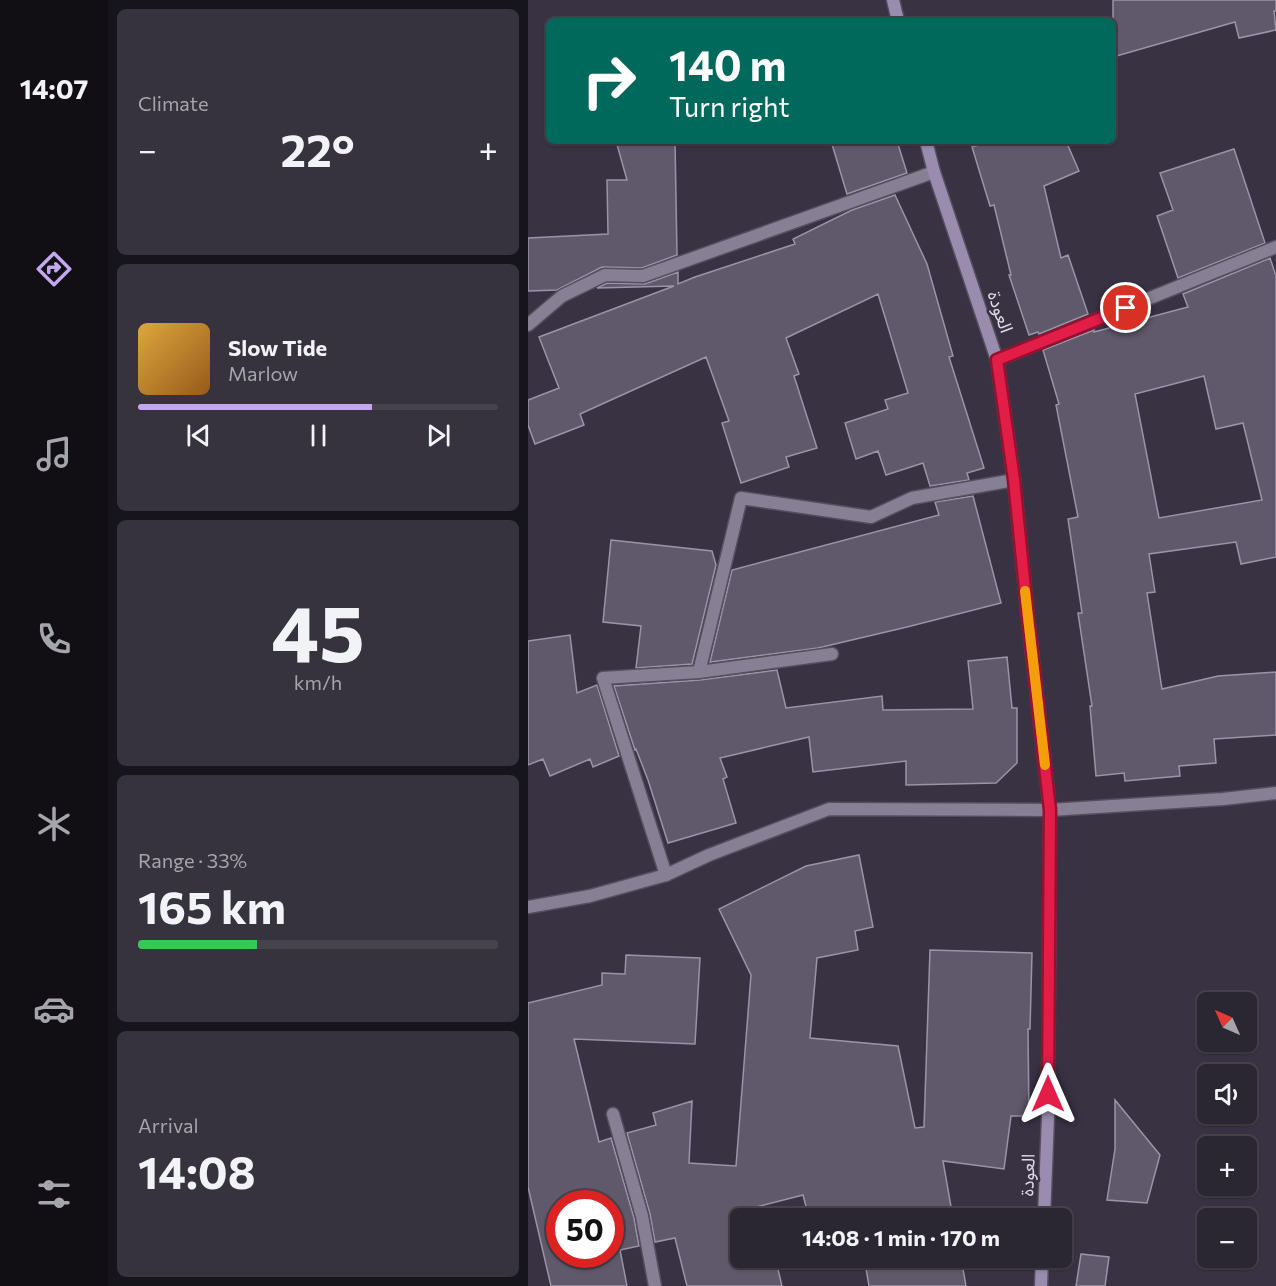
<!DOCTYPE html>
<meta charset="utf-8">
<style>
:root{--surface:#2a2632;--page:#36323e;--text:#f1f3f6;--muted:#a5a5ac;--line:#46434d;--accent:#c4a7f1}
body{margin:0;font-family:Commissioner,"Noto Sans Arabic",sans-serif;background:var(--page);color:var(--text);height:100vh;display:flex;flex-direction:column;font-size:22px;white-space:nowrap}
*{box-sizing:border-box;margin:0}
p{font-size:20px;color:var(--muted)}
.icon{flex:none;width:33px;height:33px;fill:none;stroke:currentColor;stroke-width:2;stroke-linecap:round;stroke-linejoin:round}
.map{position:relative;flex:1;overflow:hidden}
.details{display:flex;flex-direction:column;gap:9px;padding:9px;background:#17151c;width:420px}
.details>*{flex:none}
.guide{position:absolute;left:18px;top:18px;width:570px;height:126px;border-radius:9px;box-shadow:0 2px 4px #0004,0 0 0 2px var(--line);background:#00695c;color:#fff;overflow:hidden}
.needle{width:39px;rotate:315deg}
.tools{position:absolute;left:669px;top:992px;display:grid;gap:12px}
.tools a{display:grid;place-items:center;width:60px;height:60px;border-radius:9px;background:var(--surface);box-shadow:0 2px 4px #0004,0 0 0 2px var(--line);font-size:30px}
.speed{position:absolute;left:18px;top:1190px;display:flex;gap:12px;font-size:30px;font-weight:700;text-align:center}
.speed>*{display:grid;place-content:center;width:78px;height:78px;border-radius:50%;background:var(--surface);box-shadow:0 2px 4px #0004,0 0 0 2px var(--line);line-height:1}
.speed .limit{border:9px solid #d22;background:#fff;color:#111}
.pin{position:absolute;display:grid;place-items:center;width:51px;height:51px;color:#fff;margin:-26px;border:3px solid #fff;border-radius:50%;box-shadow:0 2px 6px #0007}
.me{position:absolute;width:66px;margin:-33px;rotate:0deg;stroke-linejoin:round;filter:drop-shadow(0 0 4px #0008)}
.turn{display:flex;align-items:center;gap:21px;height:126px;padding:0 24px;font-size:27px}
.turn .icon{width:78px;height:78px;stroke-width:2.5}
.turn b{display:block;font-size:42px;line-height:51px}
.big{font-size:45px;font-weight:700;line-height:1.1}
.details .card{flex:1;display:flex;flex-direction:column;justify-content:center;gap:9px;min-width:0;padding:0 21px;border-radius:9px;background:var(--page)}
.details .dial{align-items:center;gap:0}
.dial b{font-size:78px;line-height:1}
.song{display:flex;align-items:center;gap:18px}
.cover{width:72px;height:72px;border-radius:9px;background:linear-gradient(135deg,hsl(40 70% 55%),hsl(30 70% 35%))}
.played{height:6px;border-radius:3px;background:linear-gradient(90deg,var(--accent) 65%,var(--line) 65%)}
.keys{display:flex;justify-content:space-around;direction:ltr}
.heat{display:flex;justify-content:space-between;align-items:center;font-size:33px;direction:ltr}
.charge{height:9px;border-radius:4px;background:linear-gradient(90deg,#34c759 33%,var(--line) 0)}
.trip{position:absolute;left:202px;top:1208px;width:342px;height:60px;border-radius:9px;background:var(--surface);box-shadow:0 2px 4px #0004,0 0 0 2px var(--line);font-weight:700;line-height:60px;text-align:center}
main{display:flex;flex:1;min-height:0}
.tabs{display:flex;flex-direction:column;width:108px;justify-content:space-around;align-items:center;background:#110f14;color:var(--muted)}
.tabs .icon{width:42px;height:42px}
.tabs .active{color:var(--accent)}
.tabs b{font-size:27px;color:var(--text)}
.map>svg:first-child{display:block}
.building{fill:#60596c;stroke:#9b94a8;stroke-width:1.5;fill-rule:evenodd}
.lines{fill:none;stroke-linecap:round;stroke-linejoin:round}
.service-casing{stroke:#554f5d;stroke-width:15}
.minor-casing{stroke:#554f5d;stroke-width:15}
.secondary-casing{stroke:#554f5d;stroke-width:15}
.service{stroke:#878094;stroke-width:12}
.minor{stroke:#878094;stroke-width:12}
.secondary{stroke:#998caf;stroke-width:12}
.route-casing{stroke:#92132f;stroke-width:15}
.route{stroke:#e11d48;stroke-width:10}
.slow{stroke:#f59e0b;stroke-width:10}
.labels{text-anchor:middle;stroke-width:5;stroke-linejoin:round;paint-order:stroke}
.street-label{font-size:18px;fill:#ddd9e4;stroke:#383243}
</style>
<main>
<nav class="tabs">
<b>14:07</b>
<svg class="icon active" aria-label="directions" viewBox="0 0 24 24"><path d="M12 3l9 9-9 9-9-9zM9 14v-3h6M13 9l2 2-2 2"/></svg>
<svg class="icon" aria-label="music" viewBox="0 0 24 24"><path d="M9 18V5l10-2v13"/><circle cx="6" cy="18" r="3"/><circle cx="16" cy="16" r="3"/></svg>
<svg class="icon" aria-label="phone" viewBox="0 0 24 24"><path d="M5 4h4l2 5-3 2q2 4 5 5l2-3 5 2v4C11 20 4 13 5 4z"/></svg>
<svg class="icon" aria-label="climate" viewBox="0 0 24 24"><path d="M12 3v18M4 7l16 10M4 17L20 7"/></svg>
<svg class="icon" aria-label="car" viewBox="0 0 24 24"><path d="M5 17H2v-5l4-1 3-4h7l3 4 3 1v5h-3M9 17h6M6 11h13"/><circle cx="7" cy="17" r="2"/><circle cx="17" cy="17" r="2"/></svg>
<svg class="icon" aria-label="filters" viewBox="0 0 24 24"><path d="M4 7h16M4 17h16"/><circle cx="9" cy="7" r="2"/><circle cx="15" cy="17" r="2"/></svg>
</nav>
<section class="details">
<div class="card"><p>Climate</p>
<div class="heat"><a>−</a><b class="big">22°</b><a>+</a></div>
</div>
<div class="card">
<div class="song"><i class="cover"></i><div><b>Slow Tide</b><p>Marlow</p></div></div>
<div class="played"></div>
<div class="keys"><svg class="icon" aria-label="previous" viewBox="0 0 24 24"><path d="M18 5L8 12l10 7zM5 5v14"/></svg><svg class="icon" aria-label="pause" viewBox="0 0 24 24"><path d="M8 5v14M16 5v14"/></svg><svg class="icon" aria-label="next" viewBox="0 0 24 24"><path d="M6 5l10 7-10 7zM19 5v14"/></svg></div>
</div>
<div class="card dial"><b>45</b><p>km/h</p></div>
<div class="card"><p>Range · 33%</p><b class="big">165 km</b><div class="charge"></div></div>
<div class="card"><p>Arrival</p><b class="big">14:08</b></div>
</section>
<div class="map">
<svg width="748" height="1286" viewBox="0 0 748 1286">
<rect width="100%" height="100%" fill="#383243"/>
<!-- building -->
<path class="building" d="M585,0h163v11h-2l2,19 -37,8 -4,-16 -122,35z
M88,141h59l2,114 -35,13 -40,-1 -45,23 -29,1v-53l80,-4 -1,-54h20z
M303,141h66l10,32 -60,21z
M464,141h74l13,30 -35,15 17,72 7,-3 20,59 -49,20 -1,-2 -9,3 -20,-60h2l-17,-70 -4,1 -18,-59z
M706,149l31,94 -87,35 -21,-62 16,-6 -13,-37z
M367,195l32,69 26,92 -4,1 35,111 -17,5 2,7 -39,6 -7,-23 -37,12 -8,-24 -22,8 -11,-36 43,-14 -3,-9 23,-7 -30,-99 -92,44 13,36 -5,2 23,72 -31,9 3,10 -48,16 -19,-60 7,-2 -23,-64 -126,57 4,11 -49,19 -7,-19v-25l31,-12 -20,-51 135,-51 -77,2 10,-5 38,1 33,-12v12l17,-7 100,-33 -2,-5 59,-29z
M742,258l6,18v281l-35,7 -5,-22 -87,12 6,38 -8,1 15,96 56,-13 58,-4v63l-62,4 2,24 -37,3 1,10 -55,5 -1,-8 -28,3 -6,-70h2l-14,-93h4l-14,-94 10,-2 -22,-112 3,-1 -16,-54 51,-20v2l94,-25 -5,-13zM676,376l12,53 27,-6 19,77 -103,18 -24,-124z
M445,496l28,107 -94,24 -89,21 -108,14 22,-92 207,-55 -4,-13z
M83,540l101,11 4,14 -24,99 -56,4 5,-42 -38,-4z
M42,635l7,58 20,-8 22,71 -26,11 -3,-8 -40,17 -7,-17 -15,6v-124z
M479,657l5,51h5v55l-21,20 -90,2v-24l-93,11 -4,-35 -89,21 7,19 -4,2 13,44 -68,20 -20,-63 -12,-31 -1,1 -21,-64 86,-6 77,-10 9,38 96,-12 1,14 90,-1 -5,-48z
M331,855l14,72 -18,4 3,19 -41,8 -7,80 88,8 17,82 9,-1 6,-177 102,3 -2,76h-2l1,87h-18l-7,53 -61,-8 10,57h-144l-6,-23 -51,13 2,10h-13v39h34l7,29h-95l-12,-48 -20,4 -5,-28 -23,-81 29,-8 -3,-12 39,-12 -3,62 47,3 15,-191 -32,-66 87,-43z
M98,955l74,3 -5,86 -121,-5 25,103 12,-4 23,80 5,28 -19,4 7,36h-76l-23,-99v-184l74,-18v-12l23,1zM32,1203h50v51h-50z
M587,1100l45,55 -13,48 -40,-3 8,-51z
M553,1254l28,3 -4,29h-29z
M290,1257h41l-39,9z
M336,1257h97l5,29h-97z"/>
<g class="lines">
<!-- service casing -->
<g class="service-casing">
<path id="service" d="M171,672l133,-18
M138,875l-63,-197 96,-6 42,-174 130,19 41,-19 102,-18
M85,1114l29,102 13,70"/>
</g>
<!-- minor casing -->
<g class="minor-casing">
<path id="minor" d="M0,325l34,-29 43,-21 38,1 291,-104
M469,360l279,-113
M0,907l62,-11 76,-21 43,-20 120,-46 221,1 173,-11 53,-6"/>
</g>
<!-- secondary casing -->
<g class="secondary-casing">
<path id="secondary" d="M365,0l5,21
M398,141l8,31 63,188 17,120 13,129 23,201 -2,307 -4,101
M513,1286l1,-29"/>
</g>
<!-- service -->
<use href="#service" class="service"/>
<!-- minor -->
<use href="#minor" class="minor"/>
<!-- secondary -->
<use href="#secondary" class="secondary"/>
</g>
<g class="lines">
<!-- route casing -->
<g class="route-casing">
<path id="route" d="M520,1094l2,-284 -23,-201 -13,-129 -17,-120 129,-52"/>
</g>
<!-- route -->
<use href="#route" class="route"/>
<!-- slow -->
<path class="slow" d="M497,591l20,174"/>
</g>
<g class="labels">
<!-- street labels -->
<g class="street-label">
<text transform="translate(472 312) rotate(71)" y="6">العودة</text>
<text transform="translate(500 1175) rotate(-88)" y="6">العودة</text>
</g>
</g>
</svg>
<div class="tools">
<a><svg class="needle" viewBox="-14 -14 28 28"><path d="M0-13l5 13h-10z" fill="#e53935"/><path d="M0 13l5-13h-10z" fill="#a5a5ac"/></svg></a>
<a><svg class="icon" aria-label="sound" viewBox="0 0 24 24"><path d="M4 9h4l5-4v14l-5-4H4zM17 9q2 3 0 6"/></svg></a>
<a>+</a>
<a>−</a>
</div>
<div class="speed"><div class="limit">50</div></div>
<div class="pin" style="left:598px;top:308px;background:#d93025"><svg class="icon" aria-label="arrive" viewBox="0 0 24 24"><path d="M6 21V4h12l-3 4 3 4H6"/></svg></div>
<svg class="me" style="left:520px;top:1094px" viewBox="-20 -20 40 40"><path d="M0-17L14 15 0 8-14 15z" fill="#e11d48" stroke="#fff" stroke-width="4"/></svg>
<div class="trip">14:08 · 1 min · 170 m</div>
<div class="guide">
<div class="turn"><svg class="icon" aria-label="right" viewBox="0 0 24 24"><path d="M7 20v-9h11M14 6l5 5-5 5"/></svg><div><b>140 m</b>Turn right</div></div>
</div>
</div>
</main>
